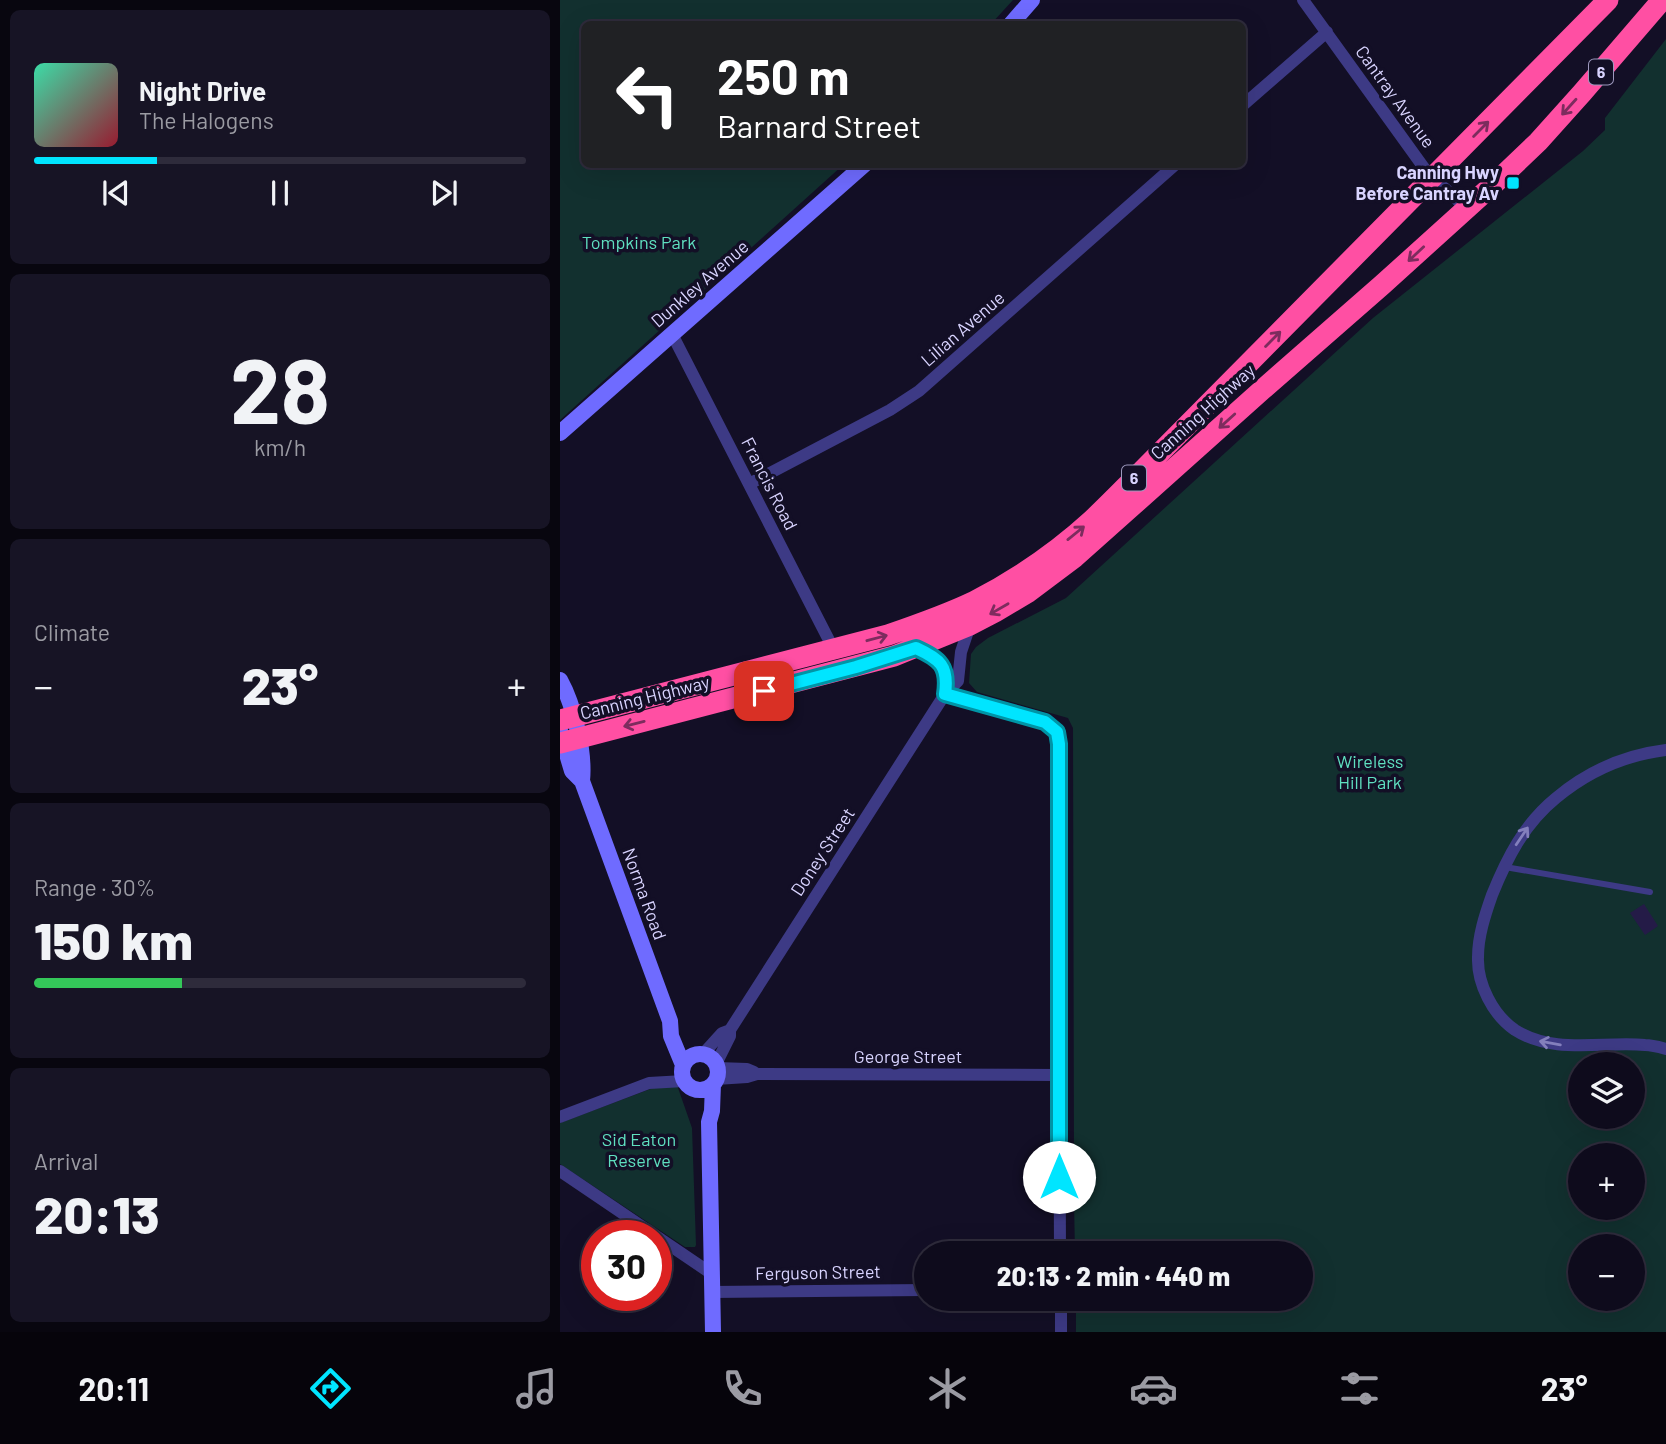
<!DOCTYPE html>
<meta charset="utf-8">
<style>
:root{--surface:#0e0b1c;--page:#171425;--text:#f1f3f6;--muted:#9b9ba3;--line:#2e2b3b;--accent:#00e5ff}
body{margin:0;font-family:Barlow,sans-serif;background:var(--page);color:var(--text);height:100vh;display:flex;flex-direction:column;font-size:26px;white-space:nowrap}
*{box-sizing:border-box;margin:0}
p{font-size:23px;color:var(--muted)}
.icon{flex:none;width:38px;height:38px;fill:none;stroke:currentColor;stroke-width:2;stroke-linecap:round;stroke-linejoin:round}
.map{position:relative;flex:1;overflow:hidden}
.sheet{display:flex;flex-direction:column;gap:10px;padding:10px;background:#08060f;width:560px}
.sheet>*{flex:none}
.banner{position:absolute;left:21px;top:21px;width:665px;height:147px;border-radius:10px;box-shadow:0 7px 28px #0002,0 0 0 2px var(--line);background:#202124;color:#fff;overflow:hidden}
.controls{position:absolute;left:1008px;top:1052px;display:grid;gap:14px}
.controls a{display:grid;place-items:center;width:77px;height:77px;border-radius:50%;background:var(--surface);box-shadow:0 7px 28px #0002,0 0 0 2px var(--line);font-size:35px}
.speed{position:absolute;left:21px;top:1220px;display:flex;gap:14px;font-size:35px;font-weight:700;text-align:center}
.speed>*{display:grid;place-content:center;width:91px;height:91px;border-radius:50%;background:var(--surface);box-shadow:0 7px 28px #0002,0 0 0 2px var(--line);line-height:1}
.speed .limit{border:10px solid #d22;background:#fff;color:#111}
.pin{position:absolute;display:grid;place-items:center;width:60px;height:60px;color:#fff;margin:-30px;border-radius:14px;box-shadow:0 4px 10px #0006}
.me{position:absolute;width:77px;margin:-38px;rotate:0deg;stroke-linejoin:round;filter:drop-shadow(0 0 5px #0008)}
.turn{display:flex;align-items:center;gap:24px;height:147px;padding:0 21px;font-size:32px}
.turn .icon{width:91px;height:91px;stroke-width:2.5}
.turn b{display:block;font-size:49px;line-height:60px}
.big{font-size:52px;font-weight:800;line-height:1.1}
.sheet .card{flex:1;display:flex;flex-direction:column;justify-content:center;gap:10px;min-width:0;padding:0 24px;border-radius:10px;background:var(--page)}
.sheet .dial{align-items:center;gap:0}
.dial b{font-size:91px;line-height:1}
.song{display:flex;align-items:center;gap:21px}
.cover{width:84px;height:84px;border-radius:10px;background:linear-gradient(135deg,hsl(160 70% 55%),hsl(350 70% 35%))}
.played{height:7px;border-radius:4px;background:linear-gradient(90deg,var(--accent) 25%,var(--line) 25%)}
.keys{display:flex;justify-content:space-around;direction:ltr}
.heat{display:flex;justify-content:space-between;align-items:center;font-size:38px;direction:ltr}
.charge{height:10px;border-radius:5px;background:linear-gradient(90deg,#34c759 30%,var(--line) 0)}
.trip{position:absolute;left:354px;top:1241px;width:399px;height:70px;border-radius:35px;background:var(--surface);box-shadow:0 7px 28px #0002,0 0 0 2px var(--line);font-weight:800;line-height:70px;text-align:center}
.tabs{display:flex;height:112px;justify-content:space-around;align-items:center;background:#06040b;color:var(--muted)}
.tabs .icon{width:49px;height:49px}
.tabs .current{color:var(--accent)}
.tabs b{font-size:32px;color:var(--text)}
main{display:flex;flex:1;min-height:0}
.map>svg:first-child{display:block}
.green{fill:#12302f;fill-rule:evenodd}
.building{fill:#241b47}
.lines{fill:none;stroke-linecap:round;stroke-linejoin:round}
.lane{stroke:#3d3a85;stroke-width:6}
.street{stroke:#3d3a85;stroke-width:12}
.secondary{stroke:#6f6bff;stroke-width:16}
.highway{stroke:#ff4fa3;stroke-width:21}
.oneway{stroke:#7d2c5e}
.oneway2{stroke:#837fbc}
.route-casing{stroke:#0095a6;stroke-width:18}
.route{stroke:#00e5ff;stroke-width:12}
.poi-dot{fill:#00e5ff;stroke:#130f26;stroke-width:2.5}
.labels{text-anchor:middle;stroke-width:7;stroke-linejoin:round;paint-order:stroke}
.shield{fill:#130f26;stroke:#9e99be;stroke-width:2}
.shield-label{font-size:16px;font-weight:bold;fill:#d9d4ff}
.street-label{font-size:18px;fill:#d9d4ff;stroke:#130f26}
.poi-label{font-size:18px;font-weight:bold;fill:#d9d4ff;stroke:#130f26;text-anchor:end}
.park-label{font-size:18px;fill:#5fe0c0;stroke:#130f26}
</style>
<main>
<section class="sheet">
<div class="card">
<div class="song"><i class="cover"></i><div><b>Night Drive</b><p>The Halogens</p></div></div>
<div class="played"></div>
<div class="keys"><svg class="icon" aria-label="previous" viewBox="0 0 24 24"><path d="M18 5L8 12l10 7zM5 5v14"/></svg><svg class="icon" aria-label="pause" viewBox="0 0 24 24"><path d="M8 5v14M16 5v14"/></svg><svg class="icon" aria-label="next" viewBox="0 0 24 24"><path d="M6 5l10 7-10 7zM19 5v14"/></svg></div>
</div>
<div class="card dial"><b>28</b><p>km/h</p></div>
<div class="card"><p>Climate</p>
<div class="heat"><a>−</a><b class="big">23°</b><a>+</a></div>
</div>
<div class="card"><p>Range · 30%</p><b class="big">150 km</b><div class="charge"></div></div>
<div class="card"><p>Arrival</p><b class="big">20:13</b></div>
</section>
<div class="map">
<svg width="1106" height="1332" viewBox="0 0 1106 1332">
<rect width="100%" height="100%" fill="#130f26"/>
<!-- green -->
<path class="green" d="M0,0h453l-22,24h-407v140l259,1 -283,255z
M1106,39v1293h-590v-33l224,-1v-45h-225l-1,-51 7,-10v-8l-1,-9 -6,-12 -1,-435 -5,-10 -91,-26 -8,-9 2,-29 5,-7 12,-9 78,-40 307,-280 210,-167 22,-21v-12zM1020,1064h53v52h-53zM1020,1155h53v53h-53zM1020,1246h53v52h-53z
M101,1085h16l15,43 4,117 -1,2h-10l-125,-83v-41z"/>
<!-- building -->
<path class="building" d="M1084,904l14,22 -13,9 -15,-22z"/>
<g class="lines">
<!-- lane -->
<path class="lane" d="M945,867l145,25"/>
<!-- street -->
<path class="street" d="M743,0l124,172 39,36
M682,106l85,-74
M112,334l162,316
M189,484l141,-74 29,-19 257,-227
M356,648c24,11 33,18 29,46
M385,694l100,28 10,7 3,7 2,517
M1106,750c-41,5 -79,22 -110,48 -32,26 -49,60 -64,97 -7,20 -14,41 -14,62 -1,27 15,58 37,73 39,25 87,11 130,15 7,0 14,2 21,4
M143,1054l19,-21 8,-3
M156,1064l14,-28v-6l215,-336 13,-13 3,-29 9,-27
M157,1068l30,1 7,3
M156,1079l31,-2 10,-3 301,1
M0,1117l89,-34 35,-2
M0,1171l96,65
M96,1236l56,38
M151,1292l215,-2
M501,1298v34"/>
<!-- secondary -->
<path class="secondary" d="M451,24l21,-24
M0,433l305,-269
M0,680c14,25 25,72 22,101l88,240 1,15 12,29
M0,731l12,40 10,10
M122 1072a18 18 0 1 1 36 0a18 18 0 1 1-36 0Z
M153,1332l-4,-210 3,-11 1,-27"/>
<!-- highway -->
<path class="highway" d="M0,720l328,-85c29,-10 58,-20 85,-33 43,-22 84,-50 119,-82 17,-16 33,-33 50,-49l466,-471
M0,743l334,-87 76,-31 25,-13 32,-19 48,-36 55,-49 132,-118 120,-105 114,-103 42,-40 44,-49 80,-93"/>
</g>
<!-- one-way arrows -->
<defs><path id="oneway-shaft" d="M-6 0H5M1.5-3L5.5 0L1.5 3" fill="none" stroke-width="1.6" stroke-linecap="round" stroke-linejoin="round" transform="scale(1.75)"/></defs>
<g class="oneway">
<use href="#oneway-shaft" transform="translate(1009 107) rotate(132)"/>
<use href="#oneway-shaft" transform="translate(921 129) rotate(-45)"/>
<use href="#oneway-shaft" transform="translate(856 254) rotate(137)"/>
<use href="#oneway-shaft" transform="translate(713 339) rotate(-45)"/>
<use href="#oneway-shaft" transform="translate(667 421) rotate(138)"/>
<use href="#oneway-shaft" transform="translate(516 533) rotate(-39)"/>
<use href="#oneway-shaft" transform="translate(439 609) rotate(150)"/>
<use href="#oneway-shaft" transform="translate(317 638) rotate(-15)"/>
<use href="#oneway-shaft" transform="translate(74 724) rotate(166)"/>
</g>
<g class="oneway2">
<use href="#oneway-shaft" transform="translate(962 836) rotate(-56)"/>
<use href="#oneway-shaft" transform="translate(990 1043) rotate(-170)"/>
</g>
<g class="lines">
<!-- route casing -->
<g class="route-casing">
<path id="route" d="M204,691l92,-24 60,-19c24,11 33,18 29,46l100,28 12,10 2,12v433"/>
</g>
<!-- route -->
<use href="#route" class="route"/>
</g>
<!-- markers -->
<rect class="poi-dot" x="946" y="176" width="14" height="14" rx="3.5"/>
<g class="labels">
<!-- shield labels -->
<g class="shield">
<rect x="1029" y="59.5" width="24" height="25" rx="5"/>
<rect x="562" y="465.5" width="24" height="25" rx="5"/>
</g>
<g class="shield-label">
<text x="1041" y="78">6</text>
<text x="574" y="484">6</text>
</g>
<!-- street labels -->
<g class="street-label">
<text transform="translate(835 97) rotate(54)" y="6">Cantray Avenue</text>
<text transform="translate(140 284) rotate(-41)" y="6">Dunkley Avenue</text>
<text transform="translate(403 329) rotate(-41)" y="6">Lilian Avenue</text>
<text transform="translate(643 412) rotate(-42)" y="6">Canning Highway</text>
<text transform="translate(209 484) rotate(63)" y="6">Francis Road</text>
<text transform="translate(85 698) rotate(-14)" y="6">Canning Highway</text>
<text transform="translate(263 852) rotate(-57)" y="6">Doney Street</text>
<text transform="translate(84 894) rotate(70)" y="6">Norma Road</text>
<text x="348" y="1063">George Street</text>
<text transform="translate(258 1273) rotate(-1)" y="6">Ferguson Street</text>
</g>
<!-- poi labels -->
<g class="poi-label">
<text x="939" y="179">Canning Hwy<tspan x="939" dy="21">Before Cantray Av</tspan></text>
</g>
<!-- park labels -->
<g class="park-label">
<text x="79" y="249">Tompkins Park</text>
<text x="810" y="768">Wireless<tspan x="810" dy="21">Hill Park</tspan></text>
<text x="79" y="1146">Sid Eaton<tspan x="79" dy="21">Reserve</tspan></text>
</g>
</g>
</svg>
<div class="controls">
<a><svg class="icon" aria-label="layers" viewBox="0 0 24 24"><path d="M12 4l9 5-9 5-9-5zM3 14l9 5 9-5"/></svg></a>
<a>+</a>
<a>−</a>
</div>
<div class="speed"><div class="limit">30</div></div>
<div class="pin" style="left:204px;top:691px;background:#d93025"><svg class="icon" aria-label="arrive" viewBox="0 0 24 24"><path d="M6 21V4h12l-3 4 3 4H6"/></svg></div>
<svg class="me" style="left:499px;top:1177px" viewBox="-20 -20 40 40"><circle r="19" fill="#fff"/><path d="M0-13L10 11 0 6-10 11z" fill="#00e5ff"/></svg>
<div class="trip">20:13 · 2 min · 440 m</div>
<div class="banner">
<div class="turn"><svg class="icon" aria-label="left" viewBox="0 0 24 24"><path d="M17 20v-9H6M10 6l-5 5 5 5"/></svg><div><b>250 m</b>Barnard Street</div></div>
</div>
</div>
</main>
<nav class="tabs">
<b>20:11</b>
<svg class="icon current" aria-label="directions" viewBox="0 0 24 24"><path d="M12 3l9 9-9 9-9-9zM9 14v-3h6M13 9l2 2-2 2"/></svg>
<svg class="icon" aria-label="music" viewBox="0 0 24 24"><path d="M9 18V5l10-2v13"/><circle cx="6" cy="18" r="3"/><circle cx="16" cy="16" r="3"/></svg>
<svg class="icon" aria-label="phone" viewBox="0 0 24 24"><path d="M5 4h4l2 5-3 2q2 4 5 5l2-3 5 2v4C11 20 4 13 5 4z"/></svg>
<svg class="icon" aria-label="climate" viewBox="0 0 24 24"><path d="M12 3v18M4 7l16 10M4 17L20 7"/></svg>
<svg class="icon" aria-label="car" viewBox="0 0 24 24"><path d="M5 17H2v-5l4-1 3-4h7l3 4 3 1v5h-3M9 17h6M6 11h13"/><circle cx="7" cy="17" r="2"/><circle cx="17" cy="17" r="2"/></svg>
<svg class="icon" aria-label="filters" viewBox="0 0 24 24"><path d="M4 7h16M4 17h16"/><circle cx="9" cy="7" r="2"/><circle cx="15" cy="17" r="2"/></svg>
<b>23°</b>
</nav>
